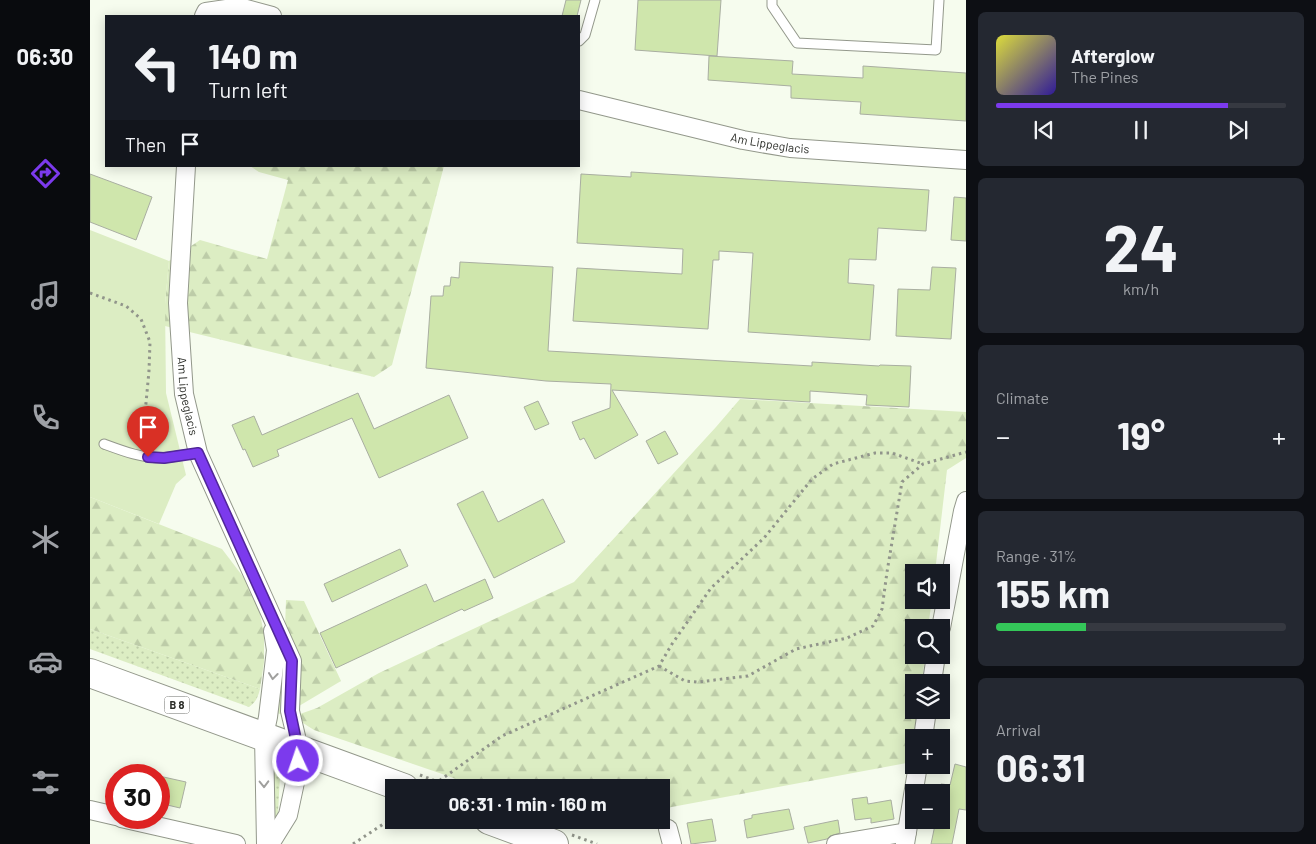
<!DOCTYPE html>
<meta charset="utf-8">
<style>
:root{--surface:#171b24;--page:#242831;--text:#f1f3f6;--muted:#9ea1a6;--line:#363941;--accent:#7c3aed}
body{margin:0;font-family:Barlow,sans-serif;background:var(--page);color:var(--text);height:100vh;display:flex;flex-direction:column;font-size:19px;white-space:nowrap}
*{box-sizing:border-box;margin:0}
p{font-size:16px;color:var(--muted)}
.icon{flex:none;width:28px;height:28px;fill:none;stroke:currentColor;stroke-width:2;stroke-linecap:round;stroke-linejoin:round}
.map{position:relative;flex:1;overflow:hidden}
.sheet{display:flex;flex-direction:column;gap:12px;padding:12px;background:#0d0f14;width:350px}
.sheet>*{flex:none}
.banner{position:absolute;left:15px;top:15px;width:475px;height:152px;border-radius:0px;box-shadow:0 2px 12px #0003;background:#171b24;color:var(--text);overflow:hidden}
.buttons{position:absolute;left:815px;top:564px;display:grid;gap:10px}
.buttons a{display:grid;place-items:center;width:45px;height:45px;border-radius:0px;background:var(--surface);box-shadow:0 2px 12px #0003;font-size:25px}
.speed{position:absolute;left:15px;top:764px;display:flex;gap:10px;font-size:25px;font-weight:700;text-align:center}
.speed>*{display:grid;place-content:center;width:65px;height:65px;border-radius:50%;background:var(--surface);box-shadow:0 2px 12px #0003;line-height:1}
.speed .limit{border:8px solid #d22;background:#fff;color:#111}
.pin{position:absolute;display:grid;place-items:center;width:42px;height:42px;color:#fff;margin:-51px -21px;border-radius:50% 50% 50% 0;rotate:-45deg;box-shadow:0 0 5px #0007}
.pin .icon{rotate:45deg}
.me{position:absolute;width:55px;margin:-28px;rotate:357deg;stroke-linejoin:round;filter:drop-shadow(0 0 4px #0008)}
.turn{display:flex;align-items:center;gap:18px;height:105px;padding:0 20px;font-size:22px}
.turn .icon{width:65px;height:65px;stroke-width:2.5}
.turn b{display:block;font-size:35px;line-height:42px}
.then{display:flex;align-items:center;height:48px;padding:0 20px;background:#0003;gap:10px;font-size:19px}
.big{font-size:38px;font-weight:700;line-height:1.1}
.sheet .card{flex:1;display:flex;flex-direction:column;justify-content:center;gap:8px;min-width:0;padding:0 18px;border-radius:8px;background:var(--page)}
.sheet .dial{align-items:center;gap:0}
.dial b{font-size:65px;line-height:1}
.song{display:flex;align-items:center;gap:15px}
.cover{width:60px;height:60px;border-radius:8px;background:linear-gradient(135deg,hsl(60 70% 55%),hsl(250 70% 35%))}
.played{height:5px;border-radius:2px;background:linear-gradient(90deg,var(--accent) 80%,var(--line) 80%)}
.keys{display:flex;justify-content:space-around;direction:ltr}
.heat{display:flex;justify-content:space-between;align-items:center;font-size:28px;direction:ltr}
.charge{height:8px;border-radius:4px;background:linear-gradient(90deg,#34c759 31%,var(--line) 0)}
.trip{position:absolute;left:295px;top:779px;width:285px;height:50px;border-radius:0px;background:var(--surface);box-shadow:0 2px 12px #0003;font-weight:700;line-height:50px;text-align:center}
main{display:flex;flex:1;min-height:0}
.tabs{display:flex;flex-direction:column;width:90px;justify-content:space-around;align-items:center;background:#090b0e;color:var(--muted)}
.tabs .icon{width:35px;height:35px}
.tabs .active{color:var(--accent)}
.tabs b{font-size:22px;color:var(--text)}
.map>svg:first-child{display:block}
.grass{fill:url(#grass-dots)}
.forest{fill:url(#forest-firs)}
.garden{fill:#dcedc3}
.building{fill:#cfe6ac;stroke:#a9aea1}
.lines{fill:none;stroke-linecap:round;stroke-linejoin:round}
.service-casing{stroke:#93988b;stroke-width:11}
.minor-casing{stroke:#93988b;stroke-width:20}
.primary-casing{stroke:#93988b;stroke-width:30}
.path{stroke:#91958b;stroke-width:3;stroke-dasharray:2.5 4;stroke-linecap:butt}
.service{stroke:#fff;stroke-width:9}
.minor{stroke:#fff;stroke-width:18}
.primary{stroke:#fff;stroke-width:28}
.oneway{stroke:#a0a09e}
.route-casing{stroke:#51269a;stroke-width:12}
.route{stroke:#7c3aed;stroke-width:9}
.labels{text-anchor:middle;stroke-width:4.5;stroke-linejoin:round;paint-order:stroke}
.shield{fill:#fff;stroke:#6b6c68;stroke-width:1}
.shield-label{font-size:11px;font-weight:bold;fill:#2b2d28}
.street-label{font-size:12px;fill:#2b2d28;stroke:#fff}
</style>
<main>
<nav class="tabs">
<b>06:30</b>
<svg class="icon active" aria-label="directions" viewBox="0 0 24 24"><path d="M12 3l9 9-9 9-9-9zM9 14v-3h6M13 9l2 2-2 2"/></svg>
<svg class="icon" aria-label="music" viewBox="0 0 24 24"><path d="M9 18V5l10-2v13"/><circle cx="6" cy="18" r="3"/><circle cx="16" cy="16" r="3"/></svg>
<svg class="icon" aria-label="phone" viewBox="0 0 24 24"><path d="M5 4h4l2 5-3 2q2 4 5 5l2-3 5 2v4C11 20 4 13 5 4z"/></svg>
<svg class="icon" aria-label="climate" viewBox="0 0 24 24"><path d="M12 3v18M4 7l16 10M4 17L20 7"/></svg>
<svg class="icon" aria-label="car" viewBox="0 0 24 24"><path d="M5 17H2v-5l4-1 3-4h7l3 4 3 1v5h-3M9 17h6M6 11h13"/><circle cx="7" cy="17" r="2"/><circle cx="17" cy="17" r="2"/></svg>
<svg class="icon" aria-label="filters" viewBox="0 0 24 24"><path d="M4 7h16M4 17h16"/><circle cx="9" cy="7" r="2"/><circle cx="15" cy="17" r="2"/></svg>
</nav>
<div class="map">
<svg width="876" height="844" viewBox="0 0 876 844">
<defs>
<pattern id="grass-dots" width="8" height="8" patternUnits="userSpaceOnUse" patternTransform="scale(1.25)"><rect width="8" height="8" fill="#dcedc3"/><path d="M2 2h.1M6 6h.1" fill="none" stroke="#bdcca8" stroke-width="1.8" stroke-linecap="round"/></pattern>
<pattern id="forest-firs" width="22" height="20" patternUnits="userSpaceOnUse" patternTransform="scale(1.25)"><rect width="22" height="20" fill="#dcedc3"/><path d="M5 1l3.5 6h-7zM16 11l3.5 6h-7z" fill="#bdcca8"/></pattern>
</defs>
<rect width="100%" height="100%" fill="#f6fcee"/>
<!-- grass -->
<path class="grass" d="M0,629l170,60c-2,8 -4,13 -11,18l-159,-58z
M194,651l-2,63h-2l-3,-1v-4z
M185,762h3l2,14 -2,37 -2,3h-3l-1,-3z"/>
<!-- forest -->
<path class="forest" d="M160,166h194l-52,199 -18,12 -209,-51v-22l4,-43 31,-21 67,19 21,-79 -29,-8z
M650,399l226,13v46l-19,12 -12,102h-21v28h18l-4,27 -14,1v27h11l-3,27h-8v28h5l-4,27 -1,1 -2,24 -251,47v-21l-185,-1 -28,-11 -134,-46 -11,-7 -3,-9 17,-6 62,-35 195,-91 142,-155z
M0,497l132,52 22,29 14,27 6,28v29l-4,27 -170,-60z
M196,600l18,1 37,80 -42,25 1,-22 -2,-24 -13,-32z
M467,820h44l-30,6z"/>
<!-- garden -->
<path class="garden" d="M0,230l79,31 -4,43 1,89 20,82 -10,9 -17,40 -69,-27z"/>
<!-- building -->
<path class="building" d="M476,0h15l-4,16h-15z
M548,0h83l-4,56 -82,-6z
M619,56l84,5 -1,13 71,4v-12l103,7v48l-106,-7 1,-12 -70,-4v-12l-83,-6z
M541,172l298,18 -3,41 -48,-3 -2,32 -27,-1 -1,24 26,2 -4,55 -122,-8 5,-79 -34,-2v9h-6l-5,69 -135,-8 4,-53 105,6 1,-25 -106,-6 4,-69 50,3z
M0,174l62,23 -16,43 -46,-18z
M864,197l12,1v43l-15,-1z
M370,262l93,5 -5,84 264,15v-4l67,4 1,-1 31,1 -2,41 -43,-2 1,-10 -57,-4v11l-198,-12 26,45 -43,24 -11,-21 -4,2 -8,-18 38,-14 1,-24 -65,-3 -120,-13 5,-72h12l1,-10h6l1,-9 8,1z
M842,267l24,1 -5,71 -55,-3 2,-47 32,1z
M268,393l16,36 75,-34 19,43 -89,40 -27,-60 -75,32 2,6 -26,11 -8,-18 -2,1 -11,-25 22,-9 8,19z
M448,401l11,23 -14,6 -11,-23z
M575,431l13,23 -20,10 -12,-23z
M393,491l15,31 45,-23 22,43 -71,36 -37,-74z
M310,549l8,17 -76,36 -8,-18z
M395,579l8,19 -29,13 -2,-2 -126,59 -16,-35 106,-49 8,18z
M865,764l11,3v43l-7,-1 -7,35h-21l5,-24 5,1v-37l9,1z
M69,776l27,6 -6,26 -21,-5z
M777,797l1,7 23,-4 3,19 -23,4v-5l-16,2 -3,-21z
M699,809l5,20 -47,9 -3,-18 8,-2v-3z
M622,819l4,22 -25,3 -4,-21z
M748,820l2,13 -10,3 -3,3 -19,4 -4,-16z"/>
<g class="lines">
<!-- service casing -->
<g class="service-casing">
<path id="service" d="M682,0v6l25,37 139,7 3,-50
M489,41l6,-6 10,-35
M14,444c19,7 37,14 58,14 12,-1 24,-4 36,-5"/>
</g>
<!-- minor casing -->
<g class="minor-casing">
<g id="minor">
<path d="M114,16l2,-4 33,-5 33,9"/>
<path id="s1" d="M489,100l164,40 47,8 176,12"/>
<path id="s2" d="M96,166l-8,137 6,91 14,59 94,208 -2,50 9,38 -2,24 -9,42 -18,29"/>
<path d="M851,628l22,-117 3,-10"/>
<path d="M842,682l4,-27"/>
<path d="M833,738l4,-28"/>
<path d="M0,810l26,6"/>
<path d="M31,818l115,26"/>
<path d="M578,829l4,15"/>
<path d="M176,844l-2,-108 4,-19 8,-67 -3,-19"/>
<path d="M746,844l71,-12"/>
<path d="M815,844l13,-79"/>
</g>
</g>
<!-- primary casing -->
<g class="primary-casing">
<path id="primary" d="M0,673l314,115
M399,820l65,24"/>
</g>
<!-- path -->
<path class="path" d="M0,293l36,13 15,13 9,23 -1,29 -7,74
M569,666l26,15 13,1 50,-6 48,-27 51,-11 26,-12 9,-17 5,-37 15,-90 21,-18 43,-12
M330,775l34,13
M339,788l73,-52 157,-70 13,-22 39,-56 53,-50 48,-59 21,-15 42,-11h17l31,11
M482,835l25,9
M263,844l41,-27"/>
<!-- service -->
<use href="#service" class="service"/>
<!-- minor -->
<use href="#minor" class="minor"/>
<!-- primary -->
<use href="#primary" class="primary"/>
</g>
<!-- one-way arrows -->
<defs><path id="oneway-chevron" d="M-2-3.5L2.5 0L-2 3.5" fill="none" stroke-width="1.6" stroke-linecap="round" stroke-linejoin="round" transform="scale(1.25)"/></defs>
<g class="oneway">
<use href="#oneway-chevron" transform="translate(183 676) rotate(97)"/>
<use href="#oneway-chevron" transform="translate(174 784) rotate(89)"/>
</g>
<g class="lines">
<!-- route casing -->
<g class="route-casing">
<path id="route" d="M58,457l16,1 34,-5 94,208 -2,50 8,38v12"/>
</g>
<!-- route -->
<use href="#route" class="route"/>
</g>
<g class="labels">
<!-- shield labels -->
<rect class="shield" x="74.5" y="696.5" width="25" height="17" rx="4"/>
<g class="shield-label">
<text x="87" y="709">B 8</text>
</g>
<!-- street labels -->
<g class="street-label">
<text dy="4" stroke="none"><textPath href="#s1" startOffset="196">Am Lippeglacis</textPath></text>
<text dy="4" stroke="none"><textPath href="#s2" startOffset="231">Am Lippeglacis</textPath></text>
</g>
</g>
</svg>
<div class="buttons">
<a><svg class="icon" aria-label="sound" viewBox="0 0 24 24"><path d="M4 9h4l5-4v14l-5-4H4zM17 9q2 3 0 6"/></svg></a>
<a><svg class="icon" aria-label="search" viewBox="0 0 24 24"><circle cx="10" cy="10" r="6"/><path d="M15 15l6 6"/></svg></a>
<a><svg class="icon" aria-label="layers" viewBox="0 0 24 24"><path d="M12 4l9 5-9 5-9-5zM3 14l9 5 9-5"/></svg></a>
<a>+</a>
<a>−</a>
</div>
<div class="speed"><div class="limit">30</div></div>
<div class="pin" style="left:58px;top:457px;background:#d93025"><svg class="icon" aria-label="arrive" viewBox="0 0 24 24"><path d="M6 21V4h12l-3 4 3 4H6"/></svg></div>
<svg class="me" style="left:208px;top:761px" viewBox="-20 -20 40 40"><circle r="17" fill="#7c3aed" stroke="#fff" stroke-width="3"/><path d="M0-11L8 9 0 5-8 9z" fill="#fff"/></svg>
<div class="trip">06:31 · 1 min · 160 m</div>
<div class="banner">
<div class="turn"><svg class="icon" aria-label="left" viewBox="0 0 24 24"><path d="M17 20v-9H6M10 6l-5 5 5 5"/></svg><div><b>140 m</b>Turn left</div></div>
<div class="then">Then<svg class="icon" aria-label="arrive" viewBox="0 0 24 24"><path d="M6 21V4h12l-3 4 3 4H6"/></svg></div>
</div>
</div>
<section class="sheet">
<div class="card">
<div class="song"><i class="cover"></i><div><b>Afterglow</b><p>The Pines</p></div></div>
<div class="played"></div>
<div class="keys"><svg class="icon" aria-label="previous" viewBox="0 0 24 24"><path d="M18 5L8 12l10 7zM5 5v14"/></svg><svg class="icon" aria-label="pause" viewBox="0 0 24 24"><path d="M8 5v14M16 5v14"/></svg><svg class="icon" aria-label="next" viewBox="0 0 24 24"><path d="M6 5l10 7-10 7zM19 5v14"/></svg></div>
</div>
<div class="card dial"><b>24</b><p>km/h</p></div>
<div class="card"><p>Climate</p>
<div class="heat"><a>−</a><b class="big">19°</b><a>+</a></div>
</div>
<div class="card"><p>Range · 31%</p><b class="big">155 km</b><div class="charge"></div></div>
<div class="card"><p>Arrival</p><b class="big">06:31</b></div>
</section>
</main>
